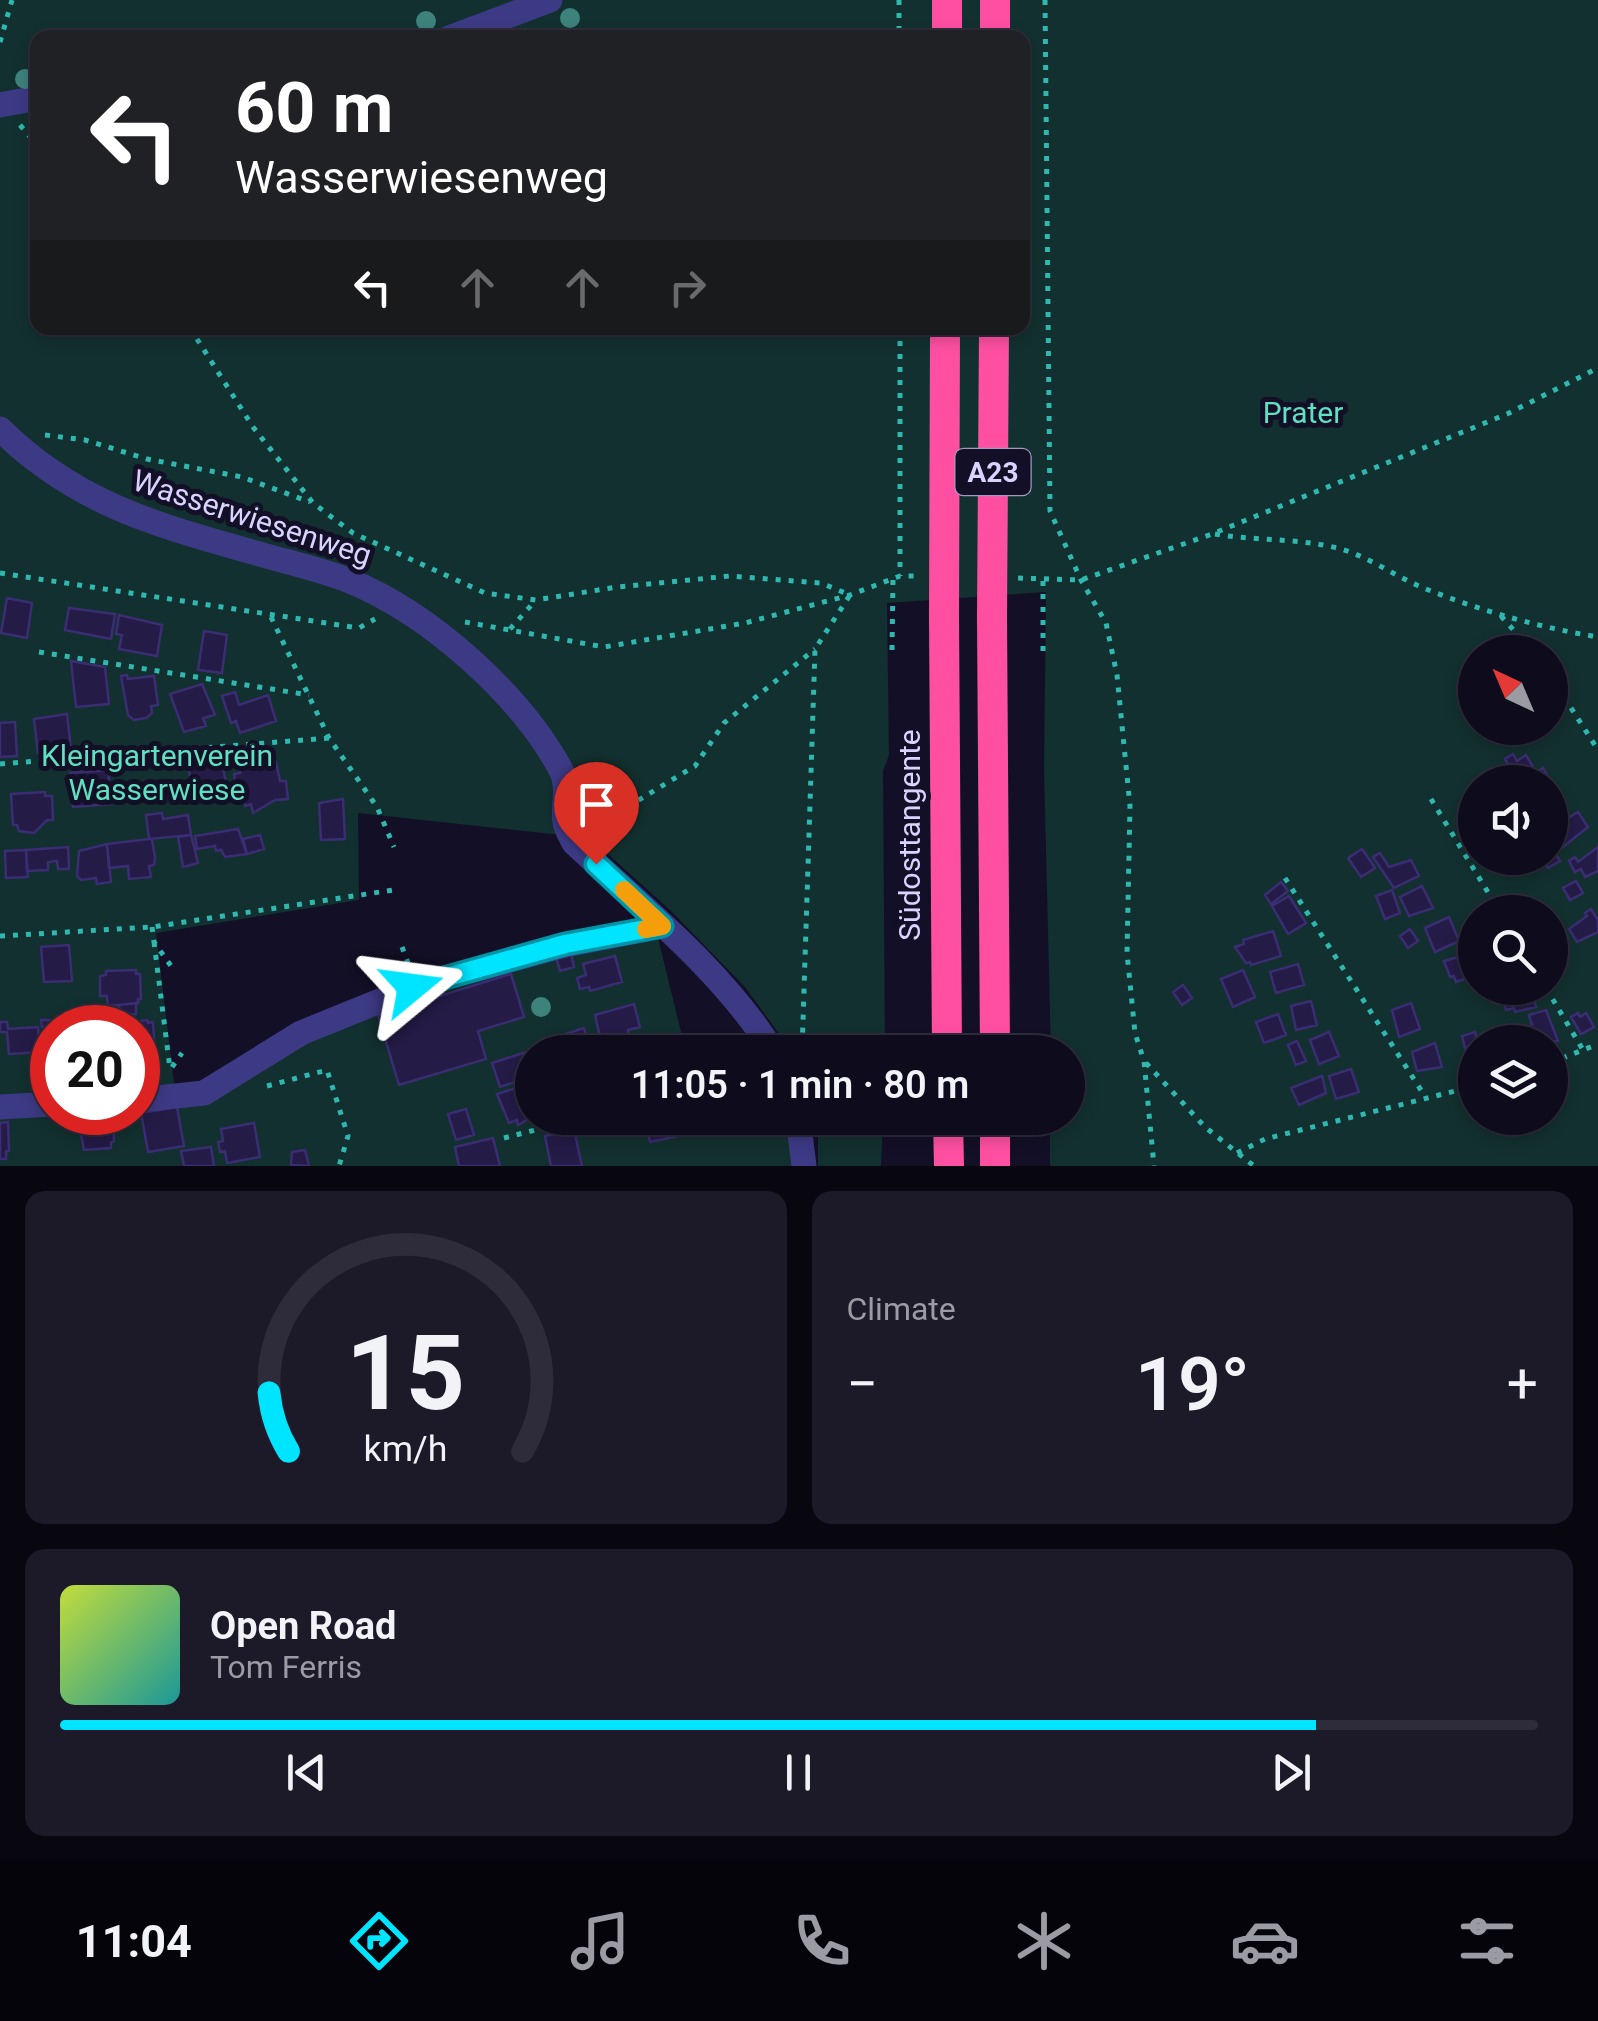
<!DOCTYPE html>
<meta charset="utf-8">
<style>
:root{--surface:#0e0b1c;--page:#1c1929;--text:#f1f3f6;--muted:#9b9ba3;--line:#2e2b3b;--accent:#00e5ff}
body{margin:0;font-family:Roboto,sans-serif;background:var(--page);color:var(--text);height:100vh;display:flex;flex-direction:column;font-size:38px;white-space:nowrap}
*{box-sizing:border-box;margin:0}
p{font-size:32px;color:var(--muted)}
.icon{flex:none;width:55px;height:55px;fill:none;stroke:currentColor;stroke-width:2;stroke-linecap:round;stroke-linejoin:round}
.map{position:relative;height:1166px;overflow:hidden}
.panel{display:flex;flex-direction:column;gap:25px;padding:25px;background:#08060f;flex:1}
.panel>*{flex:none}
.guide{position:absolute;left:30px;top:30px;width:1000px;height:305px;border-radius:20px;box-shadow:0 5px 15px #0003,0 0 0 2px var(--line);background:#202124;color:#fff;overflow:hidden}
.needle{width:65px;rotate:316deg}
.fabs{position:absolute;left:1458px;top:635px;display:grid;gap:20px}
.fabs a{display:grid;place-items:center;width:110px;height:110px;border-radius:50%;background:var(--surface);box-shadow:0 5px 15px #0003,0 0 0 2px var(--line);font-size:50px}
.speed{position:absolute;left:30px;top:1005px;display:flex;gap:20px;font-size:50px;font-weight:700;text-align:center}
.speed>*{display:grid;place-content:center;width:130px;height:130px;border-radius:50%;background:var(--surface);box-shadow:0 5px 15px #0003,0 0 0 2px var(--line);line-height:1}
.speed .limit{border:15px solid #d22;background:#fff;color:#111}
.pin{position:absolute;display:grid;place-items:center;width:85px;height:85px;color:#fff;margin:-102px -42px;border-radius:50% 50% 50% 0;rotate:-45deg;box-shadow:0 0 10px #0007}
.pin .icon{rotate:45deg}
.me{position:absolute;width:110px;margin:-55px;rotate:74deg;stroke-linejoin:round;filter:drop-shadow(0 0 8px #0008)}
.turn{display:flex;align-items:center;gap:35px;height:210px;padding:0 40px;font-size:45px}
.turn .icon{width:130px;height:130px;stroke-width:2.5}
.turn b{display:block;font-size:70px;line-height:85px}
.lanes{display:flex;align-items:center;height:95px;padding:0 40px;background:#0003;justify-content:center;gap:50px;direction:ltr}
.lanes .off{opacity:.35}
.big{font-size:75px;font-weight:600;line-height:1.1}
.panel .tile{flex:1;display:flex;flex-direction:column;justify-content:center;gap:15px;min-width:0;padding:0 35px;border-radius:20px;background:var(--page)}
.panel .dial{align-items:center;gap:0}
.dial svg{height:260px;overflow:visible;fill:none;stroke:var(--line);stroke-width:7;stroke-linecap:round;text-anchor:middle}
.dial text{fill:var(--text);stroke:none}
.song{display:flex;align-items:center;gap:30px}
.cover{width:120px;height:120px;border-radius:15px;background:linear-gradient(135deg,hsl(70 70% 55%),hsl(180 70% 35%))}
.played{height:10px;border-radius:5px;background:linear-gradient(90deg,var(--accent) 85%,var(--line) 85%)}
.keys{display:flex;justify-content:space-around;direction:ltr}
.heat{display:flex;justify-content:space-between;align-items:center;font-size:55px;direction:ltr}
.panel .tiles{flex:1;display:grid;gap:25px;grid-template-columns:1fr 1fr}
.tile:last-child{grid-column:span 2}
.trip{position:absolute;left:515px;top:1035px;width:570px;height:100px;border-radius:50px;background:var(--surface);box-shadow:0 5px 15px #0003,0 0 0 2px var(--line);font-weight:600;line-height:100px;text-align:center}
.tab-bar{display:flex;height:160px;justify-content:space-around;align-items:center;background:#06040b;color:var(--muted)}
.tab-bar .icon{width:70px;height:70px}
.tab-bar .on{color:var(--accent)}
.tab-bar b{font-size:45px;color:var(--text)}
.map>svg:first-child{display:block}
.green{fill:#12302f;fill-rule:evenodd}
.building{fill:#241b47;stroke:#3b2d73;stroke-width:2.5}
.lines{fill:none;stroke-linecap:round;stroke-linejoin:round}
.path{stroke:#2fb8b0;stroke-width:5;stroke-dasharray:5 8;stroke-linecap:butt}
.minor{stroke:#3d3a85;stroke-width:25}
.highway{stroke:#ff4fa3;stroke-width:30}
.highway-bridge{stroke:#ff4fa3;stroke-width:30}
.tree{fill:#3d827b}
.route-casing{stroke:#0095a6;stroke-width:25}
.route{stroke:#00e5ff;stroke-width:18}
.slow{stroke:#f59e0b;stroke-width:18}
.labels{text-anchor:middle;stroke-width:10;stroke-linejoin:round;paint-order:stroke}
.shield{fill:#130f26;stroke:#9e99be;stroke-width:2.5}
.shield-label{font-size:28px;font-weight:bold;fill:#d9d4ff}
.park-label{font-size:30px;fill:#5fe0c0;stroke:#130f26}
.street-label{font-size:30px;fill:#d9d4ff;stroke:#130f26}
</style>
<div class="map">
<svg width="1598" height="1166" viewBox="0 0 1598 1166">
<rect width="100%" height="100%" fill="#130f26"/>
<!-- green -->
<path class="green" d="M0,0h1598v1166h-548v-48h18v-66h-17l-7,-283 2,-177 -159,11 2,152 -6,16 2,281h-93l-47,-65 -75,-77 -80,-72 -232,-25 1,87 -203,33 19,158 198,-81 198,-57 87,-15 28,114h-154v66h253l9,48h-794zM38,38h984v290h-984zM1475,652h75v76h-75zM1475,782h75v76h-75zM1475,912h75v76h-75zM52,1028h86v84h-86zM1475,1042h75v76h-75z
M818,1118h65l-2,48h-63z"/>
<!-- building -->
<path class="building" d="M7,598l25,5 -5,35 -26,-5z
M69,608l46,6 -4,25 -46,-9z
M119,615l43,10 -5,31 -38,-7 3,-14 -6,-1z
M204,631l23,4 -5,38 -24,-3z
M71,661l34,6 4,37 -33,3z
M127,675l1,4 26,-3 4,29 -7,1 1,7 -6,5 -12,2 -6,-5 -7,-39z
M202,684l13,31 -12,3 3,8 -22,6 -14,-38z
M235,692l4,13 29,-10 8,26 -36,12 -4,-12 -5,2 -9,-27z
M67,714l4,35 -25,8v-5l-8,1 -4,-34z
M15,722l2,34 -17,1v-34z
M213,754v3l8,-1 7,38 -33,6 -8,-38z
M1513,754l4,7 9,-6 10,17 7,-4 6,10 -6,4h-16l-2,-4 -6,4 -14,-23z
M257,761l1,5 18,-4 4,19h6l2,18 -13,1 -22,13 -2,-9 -6,2 -1,-8 -6,1 -4,-25 6,-1 -2,-8z
M1508,764l6,10 -6,4 3,4h-27l19,-10 -2,-4z
M108,770l3,34 -38,3 -3,-34z
M45,792v4h7l1,24h-6l-13,13 -15,-2 -2,-6h-4l-2,-31z
M343,799l2,40 -24,1 -2,-37z
M1578,812l10,15 -25,20 -11,-19z
M162,813l1,6 25,-4 3,20 -42,4 -3,-24z
M238,829l9,25 -22,3 -4,-7 -5,1 -1,-5 -18,3 -2,-13z
M191,835l7,28 -15,4 -5,-30z
M260,835l4,14 -17,5 -4,-15z
M149,839h3l3,19 -1,7 -5,1 2,11 -22,2 -1,-13 -19,2 -2,-24z
M107,844l4,38 -14,2 -1,-6 -15,2 -4,-4 2,-25z
M68,847l1,22h-11l-1,-8 -9,1v8l-21,1 -1,-21z
M1598,847v24l-13,6 -4,-8 -6,3 -6,-11 6,-4 3,5z
M1362,849l13,19 -14,9 -13,-19z
M1553,849l7,12 -12,7 -6,-10h8z
M26,850l2,27 -22,1 -1,-27z
M1380,853l9,14 22,-7 8,16 -25,12 -21,-31z
M1576,881l7,12 -13,7 -7,-12z
M1281,882l7,9 -17,13 -6,-9z
M1422,886l11,22 -24,8 -9,-19z
M1392,890l8,23 -15,6 -9,-23z
M1289,896l17,27 -18,11 -16,-28z
M1591,909l7,11v12l-21,10 -8,-13 18,-13 -2,-3z
M1449,917l10,24 -24,11 -10,-24z
M1410,929l8,12 -10,7 -8,-12z
M1273,931l8,25 -30,9 -1,-3 -4,1 -11,-16 9,-3 -1,-4z
M69,945l3,36 -28,1 -3,-35z
M571,953l3,14 -14,4 -4,-14z
M1465,955l7,21 -16,6 -2,-6 -4,1 -6,-16z
M615,956l7,26 -32,9 -1,-4 -9,2 -3,-11 9,-3 -3,-11z
M1298,964l6,21 -28,8 -6,-21z
M136,970v4h4l1,25h-3v4l-30,3 -1,-10h-7v-20l6,-1v-4z
M1243,970l12,27 -22,10 -12,-28z
M511,974l13,43 -46,14 8,28 -87,26 -21,-70z
M1183,985l9,13 -10,7 -9,-13z
M1508,988h23l5,19 -21,5 -1,-4 -8,2 -5,-19z
M1311,1001l6,24 -21,5 -5,-24z
M136,1003v11l-16,1 -1,-10z
M1411,1003l9,26 -21,8 -7,-27z
M634,1004l6,23 -12,3 1,8 -27,7 -7,-30z
M1546,1010l12,31 -33,1 -4,-11 11,-6 -3,-10z
M1578,1013l2,4 6,-4 8,14 -13,7 -10,-17z
M1278,1014l8,21 -22,8 -8,-21z
M111,1015v10l-20,3 -1,-12z
M41,1020h8v3l26,-1v6h-23v18h-4l-1,-19h-5z
M147,1020l1,3 5,-1 2,32 -17,1v-27h-22v-4z
M0,1022h7l1,7 30,-2 2,25 -31,2 -2,-22h-7z
M584,1028l6,20 -7,4h-16l-8,-16z
M1329,1032l10,24 -20,8 -9,-24z
M1475,1032l3,10 -13,6 -3,-12z
M563,1040l4,12h-35v24l-32,11 -8,-24z
M1297,1041l9,20 -10,4 -8,-20z
M1435,1043l7,24 -25,4 -5,-19z
M1351,1069l8,23 -23,7 -7,-23z
M1322,1076l4,17 -27,12 -8,-17z
M532,1083v34l-14,8 -1,-5 -8,3 -12,-29z
M177,1107l7,39 -36,6 -7,-39z
M466,1109l8,26 -18,5 -8,-26z
M113,1115l1,26 -3,1v6l-27,2 -6,-33z
M645,1118h34l4,17 -33,7z
M712,1118h37l3,13 -21,4 -2,-11 -15,3z
M8,1122l1,29h-3v8h-6v-36z
M254,1123l6,34 -33,6 -2,-12 -5,1 -2,-10 5,-1 -2,-12z
M574,1130l8,36h-31l-6,-30z
M493,1138l7,28h-41l-4,-19z
M211,1147l3,19h-30l-3,-15z
M305,1150l4,16 -18,-1 1,-13z"/>
<g class="lines">
<!-- path -->
<path class="path" d="M899,0v38
M1045,0l5,511 31,69 25,43 11,52 13,131 -3,147 8,80 9,28 10,105
M0,42l12,-42
M20,125l18,21
M190,328l63,99 60,76 40,30 132,60 51,7 81,-13 113,-11 91,7 29,12 -35,54 -13,403
M900,328v248
M45,435l40,5 62,19 95,18 68,25
M1215,534c41,7 82,4 122,14 29,7 56,27 84,39 57,23 116,40 177,50
M0,573l359,55 16,-9
M1018,578l63,2 131,-46 295,-120 91,-46
M1501,616l32,36
M271,617l58,121 48,69 17,40
M465,622l139,25 141,-24 105,-28 50,-19h17
M510,629l26,-29
M892,650l1,-71
M1043,651v-72
M39,652l270,43
M1550,675l48,75
M0,764l329,-26
M1431,799l69,113
M594,827l101,-61 29,-43 91,-74
M1285,878l141,220
M152,927l2,15 17,24
M0,936l152,-9 241,-37
M154,942l16,127
M402,947l6,16
M1546,988l37,62
M1146,1063l59,64 49,39
M1550,1063l48,-19
M172,1067l10,-14
M267,1086l60,-16 21,66 -9,30
M504,1138l78,-20
M1237,1153l28,-14 210,-53"/>
<!-- minor -->
<path class="minor" d="M449,38l101,-38
M0,105l38,-7
M0,429c78,77 161,97 263,126 28,8 59,15 87,26 80,33 170,113 211,189 9,18 1,34 4,52 1,7 6,15 9,21 67,63 151,130 199,209
M138,1100l66,-7 97,-60 118,-48 146,-40 98,-19
M0,1107l52,-3
M798,1118l6,48"/>
<!-- highway -->
<path class="highway" d="M947,38v-38
M995,38v-38
M944,617l3,435
M992,617l3,435
M948,1118l1,48
M995,1118v48"/>
<!-- highway-bridge -->
<path class="highway-bridge" d="M944,617l1,-289
M992,617l2,-289"/>
</g>
<!-- trees -->
<g class="tree">
<circle cx="570" cy="18" r="10"/>
<circle cx="426" cy="21" r="10"/>
<circle cx="25" cy="79" r="10"/>
<circle cx="541" cy="1007" r="10"/>
</g>
<g class="lines">
<!-- route casing -->
<g class="route-casing">
<path id="route" d="M412,987l153,-43 97,-18 -66,-62"/>
</g>
<!-- route -->
<use href="#route" class="route"/>
<!-- slow -->
<path class="slow" d="M624,890l38,36 -16,3"/>
</g>
<g class="labels">
<!-- shield labels -->
<rect class="shield" x="955.5" y="449" width="75" height="46" rx="8"/>
<g class="shield-label">
<text x="993" y="482">A23</text>
</g>
<!-- park labels -->
<g class="park-label">
<text x="1303" y="423">Prater</text>
<text x="157" y="766">Kleingartenverein<tspan x="157" dy="34">Wasserwiese</tspan></text>
</g>
<!-- street labels -->
<g class="street-label">
<text transform="translate(252 518) rotate(18)" y="10">Wasserwiesenweg</text>
<text transform="translate(910 835) rotate(-90)" y="10">Südosttangente</text>
</g>
</g>
</svg>
<div class="fabs">
<a><svg class="needle" viewBox="-14 -14 28 28"><path d="M0-13l5 13h-10z" fill="#e53935"/><path d="M0 13l5-13h-10z" fill="#9b9ba3"/></svg></a>
<a><svg class="icon" aria-label="sound" viewBox="0 0 24 24"><path d="M4 9h4l5-4v14l-5-4H4zM17 9q2 3 0 6"/></svg></a>
<a><svg class="icon" aria-label="search" viewBox="0 0 24 24"><circle cx="10" cy="10" r="6"/><path d="M15 15l6 6"/></svg></a>
<a><svg class="icon" aria-label="layers" viewBox="0 0 24 24"><path d="M12 4l9 5-9 5-9-5zM3 14l9 5 9-5"/></svg></a>
</div>
<div class="speed"><div class="limit">20</div></div>
<div class="pin" style="left:596px;top:864px;background:#d93025"><svg class="icon" aria-label="arrive" viewBox="0 0 24 24"><path d="M6 21V4h12l-3 4 3 4H6"/></svg></div>
<svg class="me" style="left:412px;top:987px" viewBox="-20 -20 40 40"><path d="M0-17L14 15 0 8-14 15z" fill="#00e5ff" stroke="#fff" stroke-width="4"/></svg>
<div class="trip">11:05 · 1 min · 80 m</div>
<div class="guide">
<div class="turn"><svg class="icon" aria-label="left" viewBox="0 0 24 24"><path d="M17 20v-9H6M10 6l-5 5 5 5"/></svg><div><b>60 m</b>Wasserwiesenweg</div></div>
<div class="lanes"><svg class="icon" aria-label="left" viewBox="0 0 24 24"><path d="M17 20v-9H6M10 6l-5 5 5 5"/></svg><svg class="icon off" aria-label="ahead" viewBox="0 0 24 24"><path d="M12 20V5M6 11l6-6 6 6"/></svg><svg class="icon off" aria-label="ahead" viewBox="0 0 24 24"><path d="M12 20V5M6 11l6-6 6 6"/></svg><svg class="icon off" aria-label="right" viewBox="0 0 24 24"><path d="M7 20v-9h11M14 6l5 5-5 5"/></svg></div>
</div>
</div>
<section class="panel">
<div class="tiles">
<div class="tile dial"><svg viewBox="0 0 100 80">
<path d="M14 69A42 42 0 1 1 86 69"/>
<path d="M14 69A42 42 0 0 1 8 51" stroke="#00e5ff"/>
<text x="50" y="56" font-size="32" font-weight="700">15</text>
<text x="50" y="72" font-size="11">km/h</text>
</svg></div>
<div class="tile"><p>Climate</p>
<div class="heat"><a>−</a><b class="big">19°</b><a>+</a></div>
</div>
<div class="tile">
<div class="song"><i class="cover"></i><div><b>Open Road</b><p>Tom Ferris</p></div></div>
<div class="played"></div>
<div class="keys"><svg class="icon" aria-label="previous" viewBox="0 0 24 24"><path d="M18 5L8 12l10 7zM5 5v14"/></svg><svg class="icon" aria-label="pause" viewBox="0 0 24 24"><path d="M8 5v14M16 5v14"/></svg><svg class="icon" aria-label="next" viewBox="0 0 24 24"><path d="M6 5l10 7-10 7zM19 5v14"/></svg></div>
</div>
</div>
</section>
<nav class="tab-bar">
<b>11:04</b>
<svg class="icon on" aria-label="directions" viewBox="0 0 24 24"><path d="M12 3l9 9-9 9-9-9zM9 14v-3h6M13 9l2 2-2 2"/></svg>
<svg class="icon" aria-label="music" viewBox="0 0 24 24"><path d="M9 18V5l10-2v13"/><circle cx="6" cy="18" r="3"/><circle cx="16" cy="16" r="3"/></svg>
<svg class="icon" aria-label="phone" viewBox="0 0 24 24"><path d="M5 4h4l2 5-3 2q2 4 5 5l2-3 5 2v4C11 20 4 13 5 4z"/></svg>
<svg class="icon" aria-label="climate" viewBox="0 0 24 24"><path d="M12 3v18M4 7l16 10M4 17L20 7"/></svg>
<svg class="icon" aria-label="car" viewBox="0 0 24 24"><path d="M5 17H2v-5l4-1 3-4h7l3 4 3 1v5h-3M9 17h6M6 11h13"/><circle cx="7" cy="17" r="2"/><circle cx="17" cy="17" r="2"/></svg>
<svg class="icon" aria-label="filters" viewBox="0 0 24 24"><path d="M4 7h16M4 17h16"/><circle cx="9" cy="7" r="2"/><circle cx="15" cy="17" r="2"/></svg>
</nav>
